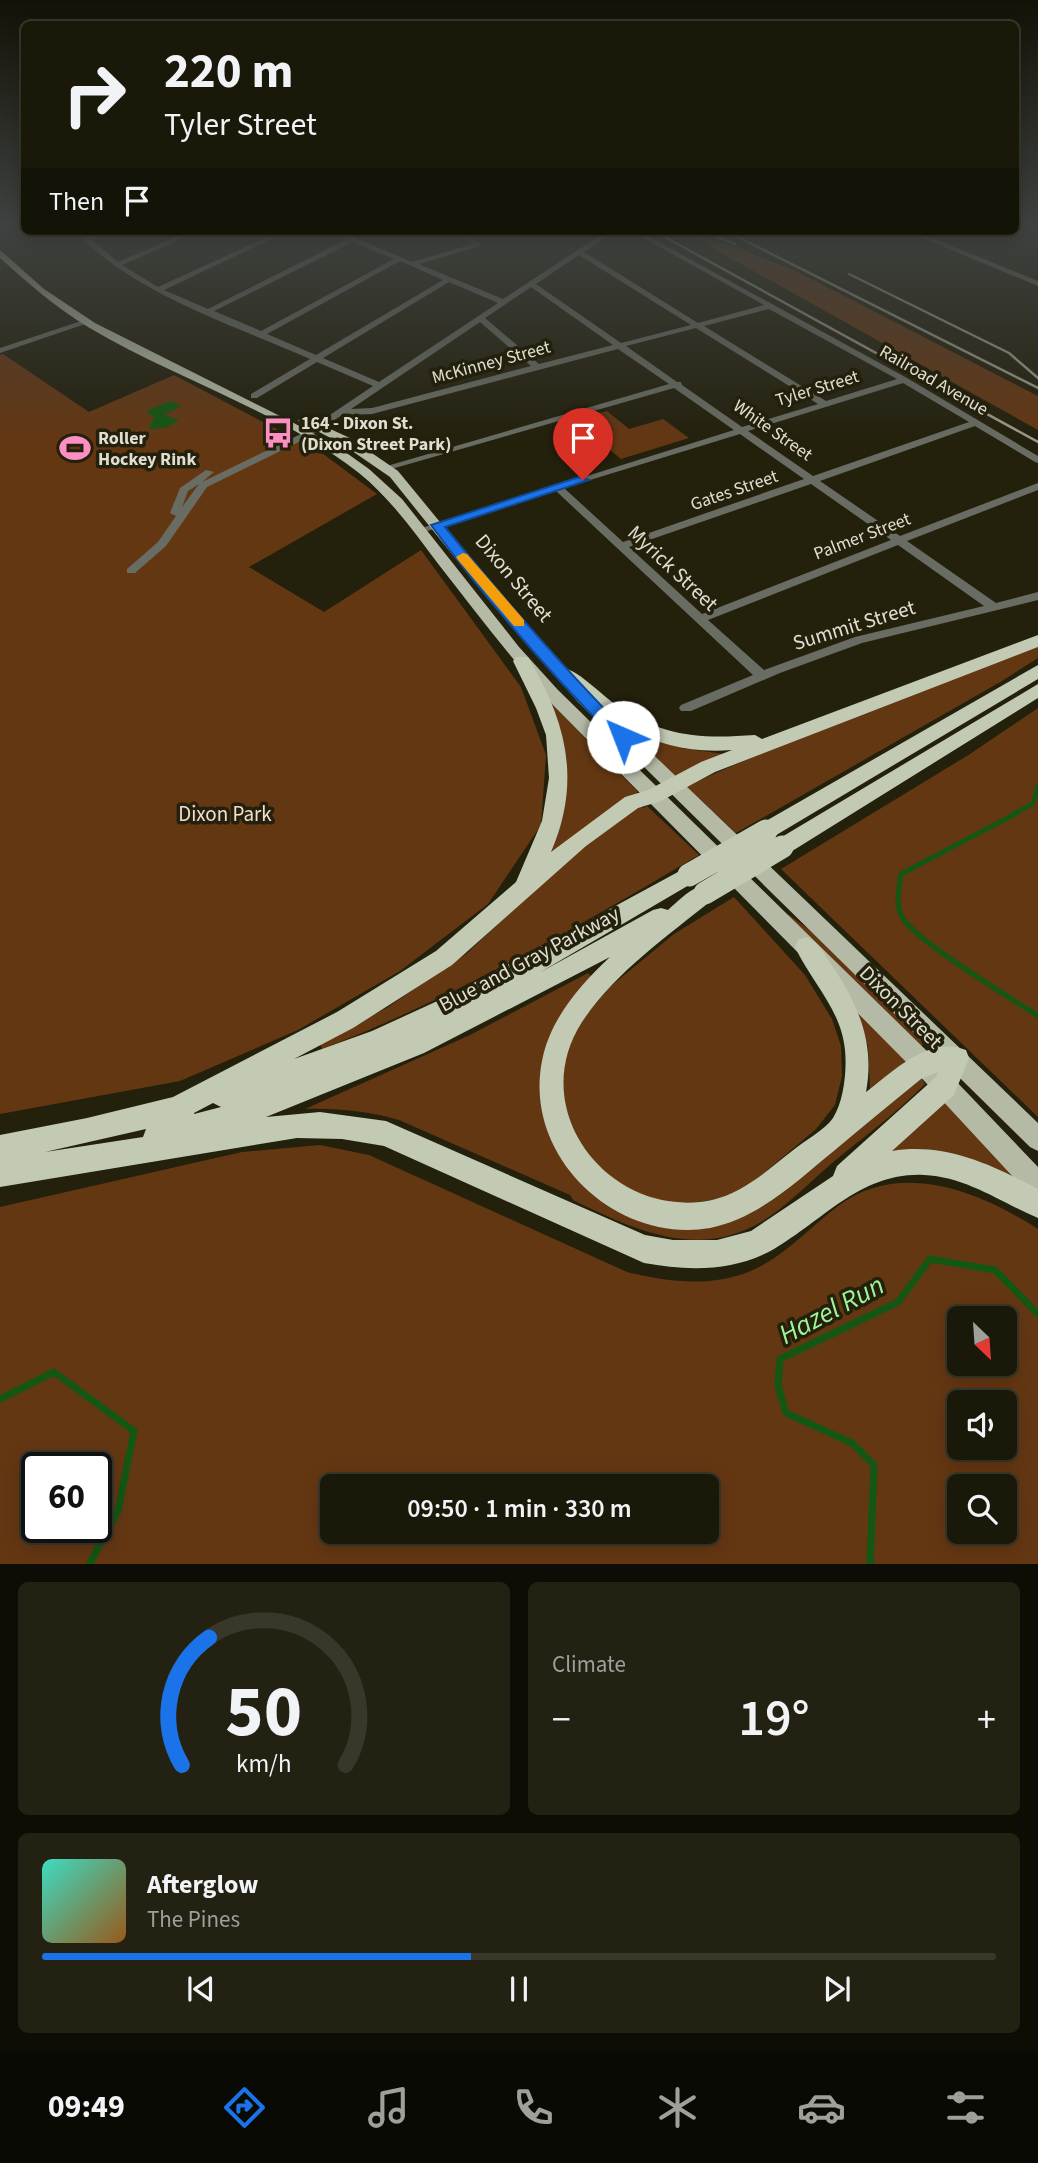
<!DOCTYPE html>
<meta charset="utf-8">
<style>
:root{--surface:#1a1809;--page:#232112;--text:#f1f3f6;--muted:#9fa09c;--line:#38372a;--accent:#1a73e8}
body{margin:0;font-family:"Source Sans 3",sans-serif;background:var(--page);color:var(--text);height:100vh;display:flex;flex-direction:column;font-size:26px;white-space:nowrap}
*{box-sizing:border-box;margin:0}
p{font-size:23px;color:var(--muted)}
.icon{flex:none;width:38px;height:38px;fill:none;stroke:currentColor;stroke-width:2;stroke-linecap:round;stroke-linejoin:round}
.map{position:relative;height:1564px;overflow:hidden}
.drawer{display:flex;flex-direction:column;gap:18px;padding:18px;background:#0e0d05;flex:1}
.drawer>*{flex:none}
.hud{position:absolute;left:21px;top:21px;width:998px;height:214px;border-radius:10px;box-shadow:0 4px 18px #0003,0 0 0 2px var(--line);background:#1a1809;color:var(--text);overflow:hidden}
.needle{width:46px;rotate:155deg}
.tools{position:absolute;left:947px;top:1306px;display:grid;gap:14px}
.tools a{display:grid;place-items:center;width:70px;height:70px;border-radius:10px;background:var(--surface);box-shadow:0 4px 18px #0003,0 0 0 2px var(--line);font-size:35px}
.speed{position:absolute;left:21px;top:1452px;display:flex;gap:14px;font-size:35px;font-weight:700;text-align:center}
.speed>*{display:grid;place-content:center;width:91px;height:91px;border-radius:50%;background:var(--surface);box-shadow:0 4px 18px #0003,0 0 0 2px var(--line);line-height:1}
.speed .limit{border:4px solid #111;border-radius:10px;background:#fff;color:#111}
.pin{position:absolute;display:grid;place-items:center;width:60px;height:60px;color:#fff;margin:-72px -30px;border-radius:50% 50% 50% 0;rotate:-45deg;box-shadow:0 0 7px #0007}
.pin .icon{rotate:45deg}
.me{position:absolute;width:77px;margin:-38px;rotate:316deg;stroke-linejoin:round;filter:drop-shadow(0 0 5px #0008)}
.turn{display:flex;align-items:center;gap:24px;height:147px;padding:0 28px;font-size:32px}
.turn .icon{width:91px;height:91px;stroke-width:2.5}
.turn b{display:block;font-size:49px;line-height:60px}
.then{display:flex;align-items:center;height:66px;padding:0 28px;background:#0003;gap:14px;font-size:26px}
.big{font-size:52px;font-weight:600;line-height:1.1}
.drawer .card{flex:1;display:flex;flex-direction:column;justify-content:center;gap:10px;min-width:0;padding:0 24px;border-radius:10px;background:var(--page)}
.drawer .dial{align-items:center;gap:0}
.dial svg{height:182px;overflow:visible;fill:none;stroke:var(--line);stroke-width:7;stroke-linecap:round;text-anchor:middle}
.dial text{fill:var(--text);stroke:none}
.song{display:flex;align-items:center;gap:21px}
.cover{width:84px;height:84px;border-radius:10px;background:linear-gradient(135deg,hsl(170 70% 55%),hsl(30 70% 35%))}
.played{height:7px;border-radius:4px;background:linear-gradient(90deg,var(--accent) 45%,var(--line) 45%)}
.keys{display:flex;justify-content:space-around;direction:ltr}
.heat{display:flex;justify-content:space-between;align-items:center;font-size:38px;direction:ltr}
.drawer .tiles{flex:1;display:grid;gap:18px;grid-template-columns:1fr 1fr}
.card:last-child{grid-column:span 2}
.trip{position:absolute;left:320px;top:1474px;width:399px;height:70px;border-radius:10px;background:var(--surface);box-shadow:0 4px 18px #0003,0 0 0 2px var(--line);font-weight:600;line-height:70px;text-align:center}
.tab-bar{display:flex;height:112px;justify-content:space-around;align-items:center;background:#0a0a04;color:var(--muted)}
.tab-bar .icon{width:49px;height:49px}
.tab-bar .selected{color:var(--accent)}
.tab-bar b{font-size:32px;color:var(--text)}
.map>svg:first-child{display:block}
.green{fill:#643713;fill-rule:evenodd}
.water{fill:#145613}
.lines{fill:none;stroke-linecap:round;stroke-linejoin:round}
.stream-far2{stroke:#145613;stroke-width:4.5}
.stream-far1{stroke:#145613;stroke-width:5}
.stream{stroke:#145613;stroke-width:7}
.minor{fill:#696c62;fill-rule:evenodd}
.primary{fill:#b4baa6;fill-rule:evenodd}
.trunk{fill:#c3cab4;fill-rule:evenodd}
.rail{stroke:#9c998a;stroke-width:2.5}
.trunk-bridge{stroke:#c3cab4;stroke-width:23}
.route{fill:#1a73e8;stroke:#114b97;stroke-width:2}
.slow{fill:#f59e0b}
.labels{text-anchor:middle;stroke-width:7;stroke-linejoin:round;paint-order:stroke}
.far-street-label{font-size:18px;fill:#e0ded2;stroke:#23200c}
.far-poi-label{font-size:18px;font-weight:bold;fill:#e0ded2;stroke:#23200c;text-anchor:start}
.street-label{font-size:21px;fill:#e0ded2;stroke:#23200c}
.park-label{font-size:21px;fill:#f2ddd0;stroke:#23200c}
.near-water-label{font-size:28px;font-style:italic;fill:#9ff499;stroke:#23200c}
</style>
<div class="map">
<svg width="1038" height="1565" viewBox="0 0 1038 1565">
<rect width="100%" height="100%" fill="#23200c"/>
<!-- green -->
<path class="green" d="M682,231l49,14 69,28 238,123v34z
M3,354l86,58 85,-37 148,78 55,41 -128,73 75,45 97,-62 100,137 25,68 -5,70 -53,79 -88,67 -102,59 -118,51 -180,33v-759z
M607,411l22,18 34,-10 26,19 -68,21 -23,-19 -8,1 -23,-19z
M1038,647v11l-36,23 -266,152 -50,-47 113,-49z
M548,700l90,92 -40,27 -55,47c20,-67 37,-99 5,-166z
M1038,708v409l-257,-248 189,-115z
M626,729l55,19 43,6 -50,22z
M640,805l3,3 4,-2 52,49c-125,74 -241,141 -377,194l-2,-6 68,-36 78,-53 116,-108z
M734,897l71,78 27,44 9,27 1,30 -7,29 -19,24 -59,50 -22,15 -23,6 -30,4 -28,-3 -52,-25 -33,-39 -9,-74 9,-22 19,-29 23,-26 63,-52z
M789,915l29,21 102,102 3,7 -3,1 -134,-129z
M588,973l6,6 -46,70 28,125 144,50c49,-13 85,-54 123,-86 25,-21 52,-40 78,-60l4,6c-28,29 -63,54 -94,80 -22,19 -45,43 -70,58 -64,38 -129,7 -188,-22l-3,-5 -171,-75c-32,-9 -61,-12 -94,-11l165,-74z
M852,1006l54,53v3l-36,28 -2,-44z
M943,1101l95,92 -152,-39z
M320,1145l49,10 258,117c41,10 85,16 126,-2 33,-15 57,-43 85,-64 63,-47 142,-14 200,23v335h-1038v-357l242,-55zM959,1318h45v45h-45zM959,1402h45v45h-45zM37,1468h59v60h-59zM332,1486h375v45h-375zM959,1486h45v45h-45z"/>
<!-- water -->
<path class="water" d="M171,401l10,5 -17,9 15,5 -13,8 -17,1 5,-12 -8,-6z"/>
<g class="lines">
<!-- stream-far2 -->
<path class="stream-far2" d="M1013,814l20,-10 5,-18"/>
<!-- stream-far1 -->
<path class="stream-far1" d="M1017,813l-116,61c-2,13 -6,31 1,43 12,23 109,81 136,99"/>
<!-- stream -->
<path class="stream" d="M0,1399l54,-27 80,59 -16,80 -29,54
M870,1565l4,-100 -22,-22 -66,-30 -8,-27 2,-27 118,-57 32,-43 65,11 43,44"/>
<!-- minor -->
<path class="minor" d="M74,231h7l7,6 15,-6h9l-20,9 26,22 72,-31h9l-77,34 36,22 122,-56h8l-124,59 44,19 139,-70 -17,-8h9l73,31 61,-18 -18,-13h7l18,13v2l-61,18 84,35 96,-63 10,-5h9l-34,21 114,71 66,-18 -124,-69 -15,-5 19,3 263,144 131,78v7l-3,-1 -60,-36 -155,55 80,55 138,-53v7l-131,51 89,62 42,-11v8l-176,43 -82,30 -89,38h-10l-2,-3 2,-3 72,-30 -197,-184 -132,41h-8l-1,-2 319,-100 -60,-42 -286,82 -8,-2 289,-84 -51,-35 -246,65 -30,1 -33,22 -102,50 -41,59 -31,27h-8v-4l31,-27 18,-26 -6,-3 10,-25 26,-18 8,2 -12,10 101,-49 70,-47 -56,-24 -60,36h-6v-4l59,-35c-81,-36 -172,-63 -236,-128zM353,242l41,17 -133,72 -47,-20zM579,255l112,70 -70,18 -85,-59zM400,261l43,19 -127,75 -49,-21zM449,282l49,21 -119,79 -56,-24zM531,287l82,58 -74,19 -54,-46zM769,309l128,70 -71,22 -122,-75zM480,322l51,44 -159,42 -21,1zM696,328l122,76 -76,23 -60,-42 -1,-3h-4l-51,-36zM903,383l66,39 -156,54 -65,-45zM740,434l64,45 -181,63 -59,-54zM199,484l-17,23 6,-16zM811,484l80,56 -189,74 -73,-67zM898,545l86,61 -129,31 -91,33 -56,-50z
M906,231h9l123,50v5z
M84,320l7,2 -91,31v-5z"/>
<!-- primary -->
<path class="primary" d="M0,250l44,39 51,34 197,99 49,27 28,20 33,30 117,148 39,43 373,365 107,112v30l-9,-3 -114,-123 -369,-373c-37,-43 -72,-88 -107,-133 -24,-32 -48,-66 -80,-92 -81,-63 -184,-94 -271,-146 -33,-20 -60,-44 -88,-69z
M304,417l46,21 48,33 88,107 104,116 448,429v28l-8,-4 -452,-445 -102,-118 -86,-107 -48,-33 -42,-22 -2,-2z"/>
<!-- trunk -->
<path class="trunk" d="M1038,635v12l-323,125 -54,29 -23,7 -52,38 -134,119 -99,63 -59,31 78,-28 85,-39 232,-126 7,3 3,6 -3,6 -157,92 114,-63 8,-2 7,2c12,-10 28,-29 45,-23l3,6 -3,6c-46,38 -98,73 -131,123 -58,90 30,199 130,178 31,-7 56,-30 80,-49 12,-10 33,-21 41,-33 11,-17 14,-48 12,-68 -4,-41 -33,-67 -50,-103l3,-7 8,-3c12,4 18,17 25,27 28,41 44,80 35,128 27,-20 62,-57 100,-42l3,8 -15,37 -62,56c52,-9 101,14 146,38v29c-38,-16 -71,-41 -114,-43 -63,-3 -100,45 -150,74 -40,23 -86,22 -130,14l-260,-117 -42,-7 -45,-1 -297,49v-52l87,-17 86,-21 164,-85 99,-61 80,-69 26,-61 7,-43 -3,-43 -10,-27 -23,-47 3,-4h12c38,64 54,123 23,195l74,-55 23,-7 53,-28 31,-12c-75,6 -121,-28 -175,-74l-3,-4 3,-4c15,-5 44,27 58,36 46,33 85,35 140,31l7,4zM610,957c-30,28 -60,62 -68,104 -19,96 74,183 168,167 48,-9 88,-48 125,-78 28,-24 57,-47 86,-71l17,-7 -2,5 -99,89 -4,10 -82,55 -34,9h-44l-28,-5 -259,-114 -66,-9 -54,5 158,-64zM213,1103l8,4 -27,7v-1zM146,1129l-3,8 -98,15z
M1038,665v14l-265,158 -7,2 -7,-2 -3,-6 3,-6z
M1038,684v14l-249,155 -7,2 -7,-2 -3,-6 3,-6z"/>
<!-- rail -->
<path class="rail" d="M654,231l384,211
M701,231l34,13
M726,231l312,157
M849,274l160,79 29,25"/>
<!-- trunk-bridge -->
<path class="trunk-bridge" d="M689,875l77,-44
M705,893l77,-46"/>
</g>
<!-- sky -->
<linearGradient id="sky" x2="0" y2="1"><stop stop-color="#131207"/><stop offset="0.51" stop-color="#3f4240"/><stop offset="1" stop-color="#3f4240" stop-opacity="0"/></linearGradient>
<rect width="1038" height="443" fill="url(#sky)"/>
<!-- route -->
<path class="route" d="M579,477l10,3 -144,47c58,71 118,141 183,206l2,4 -7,5 -6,-1c-66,-67 -130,-140 -186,-216z"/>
<!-- slow -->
<path class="slow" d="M463,553l4,1 57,66v6h-10l-56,-66 -2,-3z"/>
<!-- icons -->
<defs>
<g id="bus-bare" transform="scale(2.415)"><path d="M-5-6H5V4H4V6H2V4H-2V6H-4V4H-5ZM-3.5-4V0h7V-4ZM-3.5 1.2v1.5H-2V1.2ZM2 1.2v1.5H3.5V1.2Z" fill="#fb8fc4" stroke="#23200c" stroke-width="2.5" paint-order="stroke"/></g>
<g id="stadium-bare" transform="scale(2.415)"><path d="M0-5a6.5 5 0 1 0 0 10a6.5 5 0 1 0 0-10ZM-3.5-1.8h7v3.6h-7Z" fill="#fb8fc4" stroke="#23200c" stroke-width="2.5" paint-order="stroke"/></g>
</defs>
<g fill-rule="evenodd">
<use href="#bus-bare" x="278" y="433"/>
<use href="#stadium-bare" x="75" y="448"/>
</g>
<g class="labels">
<!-- far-street labels -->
<g class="far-street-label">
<text transform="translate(491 362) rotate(-15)" y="6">McKinney Street</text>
<text transform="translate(934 380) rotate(30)" y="6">Railroad Avenue</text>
<text transform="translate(817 388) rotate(-17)" y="6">Tyler Street</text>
<text transform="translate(773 430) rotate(35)" y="6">White Street</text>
<text transform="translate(734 490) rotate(-19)" y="6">Gates Street</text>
<text transform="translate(862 536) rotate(-21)" y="6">Palmer Street</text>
</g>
<!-- far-poi labels -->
<g class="far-poi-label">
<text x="301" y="429">164 - Dixon St.<tspan x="301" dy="21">(Dixon Street Park)</tspan></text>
<text x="98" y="444">Roller<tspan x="98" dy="21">Hockey Rink</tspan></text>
</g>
<!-- street labels -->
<g class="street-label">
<text transform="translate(673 568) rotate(43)" y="7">Myrick Street</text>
<text transform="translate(514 578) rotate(50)" y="7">Dixon Street</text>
<text transform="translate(854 625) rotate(-17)" y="7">Summit Street</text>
<text transform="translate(529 959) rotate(-28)" y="7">Blue and Gray Parkway</text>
<text transform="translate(901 1007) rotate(45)" y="7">Dixon Street</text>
</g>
<!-- park labels -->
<g class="park-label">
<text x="225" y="821">Dixon Park</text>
</g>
<!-- near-water labels -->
<g class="near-water-label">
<text transform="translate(831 1309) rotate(-28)" y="10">Hazel Run</text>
</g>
</g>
</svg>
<div class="tools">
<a><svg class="needle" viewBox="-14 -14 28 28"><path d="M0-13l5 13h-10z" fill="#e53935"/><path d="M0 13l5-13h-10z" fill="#9fa09c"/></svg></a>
<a><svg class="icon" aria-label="sound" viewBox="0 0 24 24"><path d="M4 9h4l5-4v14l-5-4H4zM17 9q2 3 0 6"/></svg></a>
<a><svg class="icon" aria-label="search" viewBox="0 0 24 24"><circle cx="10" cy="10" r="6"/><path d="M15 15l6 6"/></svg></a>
</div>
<div class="speed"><div class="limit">60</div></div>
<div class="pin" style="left:583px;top:480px;background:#d93025"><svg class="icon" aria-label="arrive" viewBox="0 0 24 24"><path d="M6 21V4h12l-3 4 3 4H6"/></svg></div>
<svg class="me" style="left:623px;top:737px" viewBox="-20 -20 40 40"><circle r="19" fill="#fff"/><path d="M0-13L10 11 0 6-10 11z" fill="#1a73e8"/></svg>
<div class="trip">09:50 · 1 min · 330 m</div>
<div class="hud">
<div class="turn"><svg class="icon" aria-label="right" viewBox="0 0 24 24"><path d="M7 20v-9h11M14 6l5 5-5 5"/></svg><div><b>220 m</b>Tyler Street</div></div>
<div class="then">Then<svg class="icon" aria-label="arrive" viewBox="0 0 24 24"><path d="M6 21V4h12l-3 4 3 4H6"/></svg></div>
</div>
</div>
<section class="drawer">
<div class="tiles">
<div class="card dial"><svg viewBox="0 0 100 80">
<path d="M14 69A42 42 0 1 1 86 69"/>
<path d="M14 69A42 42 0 0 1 26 13" stroke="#1a73e8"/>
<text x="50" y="56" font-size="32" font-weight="700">50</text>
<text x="50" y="72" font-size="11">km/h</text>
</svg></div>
<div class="card"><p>Climate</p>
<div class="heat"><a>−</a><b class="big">19°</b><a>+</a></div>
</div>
<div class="card">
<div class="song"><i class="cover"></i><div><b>Afterglow</b><p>The Pines</p></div></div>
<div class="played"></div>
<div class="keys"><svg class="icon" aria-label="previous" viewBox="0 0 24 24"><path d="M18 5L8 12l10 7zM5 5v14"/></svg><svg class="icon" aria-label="pause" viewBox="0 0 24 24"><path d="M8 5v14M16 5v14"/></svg><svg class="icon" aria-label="next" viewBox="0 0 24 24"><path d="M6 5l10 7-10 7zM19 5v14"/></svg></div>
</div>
</div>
</section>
<nav class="tab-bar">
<b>09:49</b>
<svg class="icon selected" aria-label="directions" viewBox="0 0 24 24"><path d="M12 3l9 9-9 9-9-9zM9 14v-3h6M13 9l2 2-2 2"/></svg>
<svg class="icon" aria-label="music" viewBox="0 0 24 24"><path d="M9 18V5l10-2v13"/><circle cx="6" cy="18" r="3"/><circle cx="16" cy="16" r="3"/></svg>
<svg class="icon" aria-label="phone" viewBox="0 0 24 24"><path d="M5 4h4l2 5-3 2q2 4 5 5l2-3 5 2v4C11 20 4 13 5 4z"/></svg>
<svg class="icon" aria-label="climate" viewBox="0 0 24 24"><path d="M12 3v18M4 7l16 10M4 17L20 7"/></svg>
<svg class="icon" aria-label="car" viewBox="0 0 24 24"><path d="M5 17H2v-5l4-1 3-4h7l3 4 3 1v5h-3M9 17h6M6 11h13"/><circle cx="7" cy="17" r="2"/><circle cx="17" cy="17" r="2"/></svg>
<svg class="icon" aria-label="filters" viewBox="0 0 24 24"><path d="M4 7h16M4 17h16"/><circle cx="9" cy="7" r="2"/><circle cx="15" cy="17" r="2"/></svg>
</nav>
